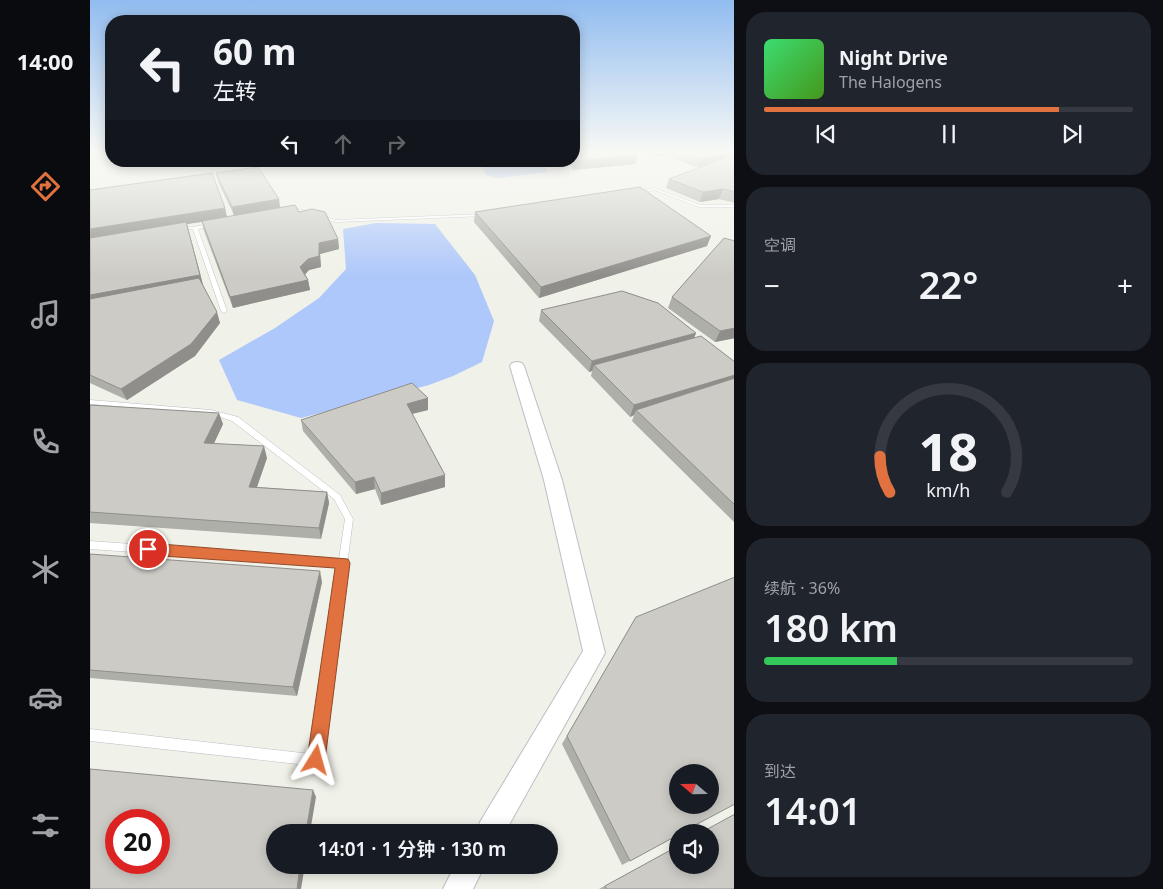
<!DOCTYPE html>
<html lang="zh">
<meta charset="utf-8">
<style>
:root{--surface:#171b24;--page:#20242c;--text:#f1f3f6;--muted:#9ea1a6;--line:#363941;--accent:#e1713e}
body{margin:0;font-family:"Noto Sans","Noto Sans SC",sans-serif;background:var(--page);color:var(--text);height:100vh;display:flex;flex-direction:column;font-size:19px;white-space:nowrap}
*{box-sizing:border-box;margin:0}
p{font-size:16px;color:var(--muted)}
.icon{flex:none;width:28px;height:28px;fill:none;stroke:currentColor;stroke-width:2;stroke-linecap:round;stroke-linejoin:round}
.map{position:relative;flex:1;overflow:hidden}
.panel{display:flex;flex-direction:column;gap:12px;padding:12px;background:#0d0f14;width:429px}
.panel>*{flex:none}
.guide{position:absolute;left:15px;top:15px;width:475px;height:152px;border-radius:20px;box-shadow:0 2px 12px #0003;background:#171b24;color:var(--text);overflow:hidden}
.needle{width:32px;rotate:290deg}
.tools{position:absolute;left:579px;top:764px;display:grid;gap:10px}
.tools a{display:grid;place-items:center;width:50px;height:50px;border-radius:50%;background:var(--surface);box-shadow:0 2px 12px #0003;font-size:25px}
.speed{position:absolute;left:15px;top:809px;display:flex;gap:10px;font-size:25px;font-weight:700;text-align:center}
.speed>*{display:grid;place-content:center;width:65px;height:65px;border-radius:50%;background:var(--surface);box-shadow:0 2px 12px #0003;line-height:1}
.speed .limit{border:8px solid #d22;background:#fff;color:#111}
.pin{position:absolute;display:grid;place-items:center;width:42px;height:42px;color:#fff;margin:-21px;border:2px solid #fff;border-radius:50%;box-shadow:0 1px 5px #0007}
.me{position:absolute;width:55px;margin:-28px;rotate:8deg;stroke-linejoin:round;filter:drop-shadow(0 0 4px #0008)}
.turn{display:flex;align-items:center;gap:18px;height:105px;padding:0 25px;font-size:22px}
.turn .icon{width:65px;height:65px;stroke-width:2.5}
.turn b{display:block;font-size:35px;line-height:42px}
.lanes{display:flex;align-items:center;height:48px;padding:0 25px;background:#0003;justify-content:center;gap:25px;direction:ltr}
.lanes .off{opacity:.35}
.big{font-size:38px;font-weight:600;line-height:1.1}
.panel .card{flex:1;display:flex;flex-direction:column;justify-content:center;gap:8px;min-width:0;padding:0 18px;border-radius:20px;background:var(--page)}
.panel .dial{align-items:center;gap:0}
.dial svg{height:130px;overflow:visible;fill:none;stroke:var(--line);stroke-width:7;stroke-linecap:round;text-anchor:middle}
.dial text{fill:var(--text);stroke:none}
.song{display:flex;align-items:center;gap:15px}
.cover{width:60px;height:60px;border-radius:8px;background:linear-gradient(135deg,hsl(140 70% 55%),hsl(100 70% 35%))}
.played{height:5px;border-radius:2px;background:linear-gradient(90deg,var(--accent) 80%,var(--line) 80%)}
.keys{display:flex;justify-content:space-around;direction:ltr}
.heat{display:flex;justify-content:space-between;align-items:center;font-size:28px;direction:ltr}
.charge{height:8px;border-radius:4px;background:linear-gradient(90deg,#34c759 36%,var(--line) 0)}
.trip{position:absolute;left:176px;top:824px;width:292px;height:50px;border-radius:25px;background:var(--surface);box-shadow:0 2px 12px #0003;font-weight:600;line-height:50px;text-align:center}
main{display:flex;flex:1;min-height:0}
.tab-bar{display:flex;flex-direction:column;width:90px;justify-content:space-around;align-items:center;background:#090b0e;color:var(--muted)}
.tab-bar .icon{width:35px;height:35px}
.tab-bar .on{color:var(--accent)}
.tab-bar b{font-size:22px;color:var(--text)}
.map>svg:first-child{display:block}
.water{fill:#aec8fb}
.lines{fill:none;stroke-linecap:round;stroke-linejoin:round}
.service-casing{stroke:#bcbec3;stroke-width:1}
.minor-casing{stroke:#bcbec3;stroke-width:2}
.service{fill:#fff;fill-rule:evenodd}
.minor{fill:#fff;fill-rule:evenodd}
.wall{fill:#afafaa}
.shaded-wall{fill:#8f8e8b}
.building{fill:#cccbc6;stroke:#8f8e8b;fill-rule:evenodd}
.route{fill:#e1713e;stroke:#924928}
</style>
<main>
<nav class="tab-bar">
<b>14:00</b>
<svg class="icon on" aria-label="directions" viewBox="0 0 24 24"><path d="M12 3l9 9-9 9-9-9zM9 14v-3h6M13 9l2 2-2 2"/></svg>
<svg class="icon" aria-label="music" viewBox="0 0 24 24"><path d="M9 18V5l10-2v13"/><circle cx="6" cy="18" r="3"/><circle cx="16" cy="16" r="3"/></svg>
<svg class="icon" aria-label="phone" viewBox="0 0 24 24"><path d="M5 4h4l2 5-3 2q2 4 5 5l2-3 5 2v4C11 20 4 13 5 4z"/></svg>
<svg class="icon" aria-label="climate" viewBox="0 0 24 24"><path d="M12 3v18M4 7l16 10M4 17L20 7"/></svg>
<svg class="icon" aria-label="car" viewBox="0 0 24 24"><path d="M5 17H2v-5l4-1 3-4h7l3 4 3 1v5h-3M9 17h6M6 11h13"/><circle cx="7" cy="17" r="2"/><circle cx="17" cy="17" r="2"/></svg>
<svg class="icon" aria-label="filters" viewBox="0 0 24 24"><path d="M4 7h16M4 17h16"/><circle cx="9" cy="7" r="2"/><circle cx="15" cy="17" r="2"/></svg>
</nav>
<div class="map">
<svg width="645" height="889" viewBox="0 0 645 889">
<rect width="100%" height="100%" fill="#f0f1e8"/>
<!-- water -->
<path class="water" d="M391,161h64l2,11 -50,6 -11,-3z
M286,223l59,1 40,51 19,46 -12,41 -29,14 -24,9 -128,33 -64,-18 -18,-40 56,-32 44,-30 27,-29 -3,-40z"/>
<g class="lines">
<!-- service casing -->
<g class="service-casing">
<path id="service" d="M564,188l46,17h35v2h-36l-45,-17 -18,4 -2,-1z
M208,209l38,11 148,-6 2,1 -2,1 -148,6 -38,-11 -9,2 -2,-1z
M122,224h2v2l-16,3 29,82 -3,2 -3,-2 -28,-82 -14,2 -2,-1 2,-1z
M0,400l121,10 27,7 102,78 13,24 -31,241 -2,4 -4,2 -226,-25v-12l221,25 27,-187 -248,-18v-8l249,18 6,-40 -11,-20 -102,-78 -21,-7 -121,-10z"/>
</g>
<!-- minor casing -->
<g class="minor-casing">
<path id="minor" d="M427,362l5,1 2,3 38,114 43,173 -100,179h-28l3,-10 103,-171 -39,-171 -34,-114 2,-3z
M365,865h30l-12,24h-30z"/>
</g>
<!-- service -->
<use href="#service" class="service"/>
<!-- minor -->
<use href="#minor" class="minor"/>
</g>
<!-- wall -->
<path class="wall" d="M484,152l64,3 -3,9 -62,6 -4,-9h5z
M556,152h89v51l-16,-4 -19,3 -34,-14 3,-9 30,-11 -30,-11 2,-4 -14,4z
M126,173l63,26 1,9 19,4 39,27 1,10 -19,5 1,13 -12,3 -4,4 3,6 2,10 -77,18 -29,-77 -2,-9 -15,2 16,61h-1l18,38 -25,33 -68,44 -37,-17v-193l135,18 2,9 7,-2 -16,-33z
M385,212l232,34 -168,52 -65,-76z
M582,297l63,41 -20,4 -47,-34z
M451,310l153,28 41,24v161l-103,-102 2,-6 -4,2 -39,-41 1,-5 -3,1 -50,-51z
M338,398v12l-16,4 33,61v12l-64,18 -6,-16 -19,5 -53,-63 -2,-11z
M0,405l133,19 -9,19 53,15 -10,29 70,5 2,11 -8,36 -231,-16z
M0,554l232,28 -25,114 -207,-18z
M546,617l42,218 -56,30 -60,-121z
M588,846l57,43h-136z"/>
<!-- shaded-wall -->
<path class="shaded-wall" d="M569,152h12l-14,5z
M631,152h14l-1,3 -35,13 3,-9z
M548,155l-3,9 -62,6 2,-9z
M633,189l-4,10 -19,3 3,-10z
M189,199l1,10 -46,8 -2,-10z
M135,208l2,10 -40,6 16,61 -113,22v-78z
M621,236l-4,10 -168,52 2,-11z
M248,239l1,10 -19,5 1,13 -12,3 -7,8 -2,-11 19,-24z
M218,280l2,10 -77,18 -3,-11z
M127,312l3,11 -25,33 -68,44 -6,-11z
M645,328v10l-20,4 5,-11z
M606,333l-4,11 -98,21 -2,6 -3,1 3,-11z
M645,375v10l-99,25 -2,5 -4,2 4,-12z
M338,398v12l-21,5v-11z
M129,413l4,11 -14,30 -5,-11z
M174,446l3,12 -14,40 -4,-11z
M355,475v12l-64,18v-12z
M284,477l1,12 -19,5 -1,-12z
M237,492l2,11 -8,36 -2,-11z
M230,571l2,11 -25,114 -4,-9z
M223,790l3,7 -6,35h-4z
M210,865h5l-4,24h-4z"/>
<!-- building -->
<path class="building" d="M484,152h60l4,3 -63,6 -1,-2z
M594,152h37l-19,7z
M645,154v38l-12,-3 -20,3 -34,-13z
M168,167l21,32 -47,8 -16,-34z
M122,173l13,35 -135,21v-39z
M550,187l71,49 -170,51 -66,-75z
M205,205l4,7 13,-3 13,3 13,27 -19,4v13l-11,3 -8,8 8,13 -78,17 -28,-76z
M96,222l14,53 -110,20v-57z
M634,238l11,3v87l-15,3 -48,-34z
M109,278l18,34 -26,32 -70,45 -31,-14v-76z
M532,291l36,12 38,30 -104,28 -51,-51z
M611,336l34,26v13l-101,30 -40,-40z
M645,378v127l-99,-95z
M322,383l16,15 -21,6 38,71 -64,18 -7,-16 -19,5 -54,-62z
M0,405l129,8 -15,30 60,3 -15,41 78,5 -8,36 -229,-16z
M0,554l230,17 -27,116 -203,-17z
M645,577v227l-53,28h-4v3l-48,26 -63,-125 69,-119zM588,772h32v33h-32z
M0,769l223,21 -7,42h-31v33h25l-3,24h-207zM26,820h43v42h-43z
M645,814v75h-128l-2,-3 73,-40v19h32v-33h-8z"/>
<!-- sky -->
<linearGradient id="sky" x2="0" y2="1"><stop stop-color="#91bcf0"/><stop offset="0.55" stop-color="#f8f9f5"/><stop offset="1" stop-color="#f8f9f5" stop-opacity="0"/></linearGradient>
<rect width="645" height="276" fill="url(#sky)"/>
<!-- route -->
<path class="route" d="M58,543l200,16 2,4 -25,197 -3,6 -6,2 -6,-2 -3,-6 28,-192 -187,-13 -4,-2 -2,-4 2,-4z"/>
</svg>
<div class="tools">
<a><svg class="needle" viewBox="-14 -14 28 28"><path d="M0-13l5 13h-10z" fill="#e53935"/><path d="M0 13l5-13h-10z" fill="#9ea1a6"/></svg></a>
<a><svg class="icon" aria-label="sound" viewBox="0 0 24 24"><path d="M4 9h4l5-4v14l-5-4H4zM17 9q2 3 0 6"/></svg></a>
</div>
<div class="speed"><div class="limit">20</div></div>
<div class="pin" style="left:58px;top:549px;background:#d93025"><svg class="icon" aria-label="arrive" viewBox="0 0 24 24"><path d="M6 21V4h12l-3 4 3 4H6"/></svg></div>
<svg class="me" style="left:226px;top:760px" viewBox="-20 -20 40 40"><path d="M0-17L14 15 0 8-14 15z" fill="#e1713e" stroke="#fff" stroke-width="4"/></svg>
<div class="trip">14:01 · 1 分钟 · 130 m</div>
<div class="guide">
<div class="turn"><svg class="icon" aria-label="left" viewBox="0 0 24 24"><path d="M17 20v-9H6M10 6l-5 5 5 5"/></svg><div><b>60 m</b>左转</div></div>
<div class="lanes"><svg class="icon" aria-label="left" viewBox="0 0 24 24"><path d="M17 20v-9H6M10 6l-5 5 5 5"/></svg><svg class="icon off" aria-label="ahead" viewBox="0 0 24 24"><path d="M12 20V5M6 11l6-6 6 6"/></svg><svg class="icon off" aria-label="right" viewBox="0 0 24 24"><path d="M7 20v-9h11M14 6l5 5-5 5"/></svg></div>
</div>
</div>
<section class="panel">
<div class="card">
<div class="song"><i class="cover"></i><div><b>Night Drive</b><p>The Halogens</p></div></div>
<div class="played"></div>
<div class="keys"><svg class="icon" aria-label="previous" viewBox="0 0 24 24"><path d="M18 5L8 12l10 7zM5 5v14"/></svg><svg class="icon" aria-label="pause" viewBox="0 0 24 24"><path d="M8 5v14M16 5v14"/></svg><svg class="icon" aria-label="next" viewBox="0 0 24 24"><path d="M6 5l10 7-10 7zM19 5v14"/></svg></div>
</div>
<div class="card"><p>空调</p>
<div class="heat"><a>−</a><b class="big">22°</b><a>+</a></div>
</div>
<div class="card dial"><svg viewBox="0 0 100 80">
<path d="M14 69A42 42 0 1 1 86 69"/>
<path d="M14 69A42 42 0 0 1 8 47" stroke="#e1713e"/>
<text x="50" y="56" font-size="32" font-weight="700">18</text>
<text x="50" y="72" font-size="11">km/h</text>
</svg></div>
<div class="card"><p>续航 · 36%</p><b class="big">180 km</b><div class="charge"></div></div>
<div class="card"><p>到达</p><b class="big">14:01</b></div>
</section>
</main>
